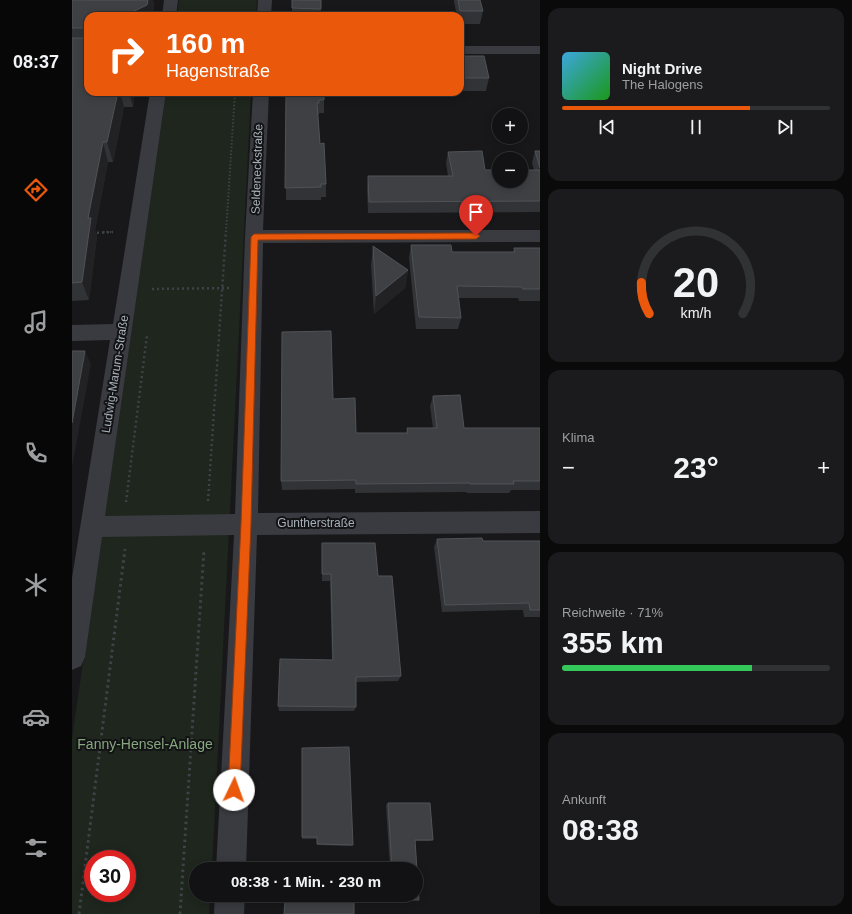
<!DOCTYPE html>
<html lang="de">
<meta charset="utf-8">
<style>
:root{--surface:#121214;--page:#1b1b1d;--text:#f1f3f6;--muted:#9c9ea0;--line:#313234;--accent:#ea580c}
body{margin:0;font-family:Arial,sans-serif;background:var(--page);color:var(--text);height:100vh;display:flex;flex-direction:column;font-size:15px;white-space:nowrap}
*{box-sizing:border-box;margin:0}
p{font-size:13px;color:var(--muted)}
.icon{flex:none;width:22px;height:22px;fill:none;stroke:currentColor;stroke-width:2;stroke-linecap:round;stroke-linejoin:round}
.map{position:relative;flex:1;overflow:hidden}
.details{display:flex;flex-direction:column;gap:8px;padding:8px;background:#0a0a0b;width:312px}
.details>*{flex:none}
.top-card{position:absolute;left:12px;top:12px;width:380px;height:84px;border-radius:12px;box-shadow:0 2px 10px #0003,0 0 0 1px var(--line);background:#ea580c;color:#fff;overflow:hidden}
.buttons{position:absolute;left:420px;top:108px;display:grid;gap:8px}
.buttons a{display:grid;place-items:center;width:36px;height:36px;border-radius:50%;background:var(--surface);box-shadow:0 2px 10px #0003,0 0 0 1px var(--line);font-size:20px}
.speed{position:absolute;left:12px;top:850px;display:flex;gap:8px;font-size:20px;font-weight:700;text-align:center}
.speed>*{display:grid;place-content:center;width:52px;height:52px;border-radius:50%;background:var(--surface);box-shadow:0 2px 10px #0003,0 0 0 1px var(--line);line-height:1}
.speed .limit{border:6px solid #d22;background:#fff;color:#111}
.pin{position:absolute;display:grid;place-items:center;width:34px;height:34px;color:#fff;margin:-41px -17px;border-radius:50% 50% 50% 0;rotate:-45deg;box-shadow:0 0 4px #0007}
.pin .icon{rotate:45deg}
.me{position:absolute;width:44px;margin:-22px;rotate:3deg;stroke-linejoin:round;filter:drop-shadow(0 0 3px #0008)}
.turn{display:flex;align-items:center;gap:14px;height:84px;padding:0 16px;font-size:18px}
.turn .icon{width:52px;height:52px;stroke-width:2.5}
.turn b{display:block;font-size:28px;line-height:34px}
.big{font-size:30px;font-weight:600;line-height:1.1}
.details .widget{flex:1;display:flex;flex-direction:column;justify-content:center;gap:6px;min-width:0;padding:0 14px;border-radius:12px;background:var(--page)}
.details .dial{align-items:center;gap:0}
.dial svg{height:104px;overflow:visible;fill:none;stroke:var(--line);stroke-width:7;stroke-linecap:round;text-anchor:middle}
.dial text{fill:var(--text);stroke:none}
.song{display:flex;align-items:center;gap:12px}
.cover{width:48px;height:48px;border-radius:6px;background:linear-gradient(135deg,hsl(200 70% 55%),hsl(120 70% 35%))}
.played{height:4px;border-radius:2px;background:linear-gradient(90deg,var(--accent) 70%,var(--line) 70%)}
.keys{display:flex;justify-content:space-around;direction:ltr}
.heat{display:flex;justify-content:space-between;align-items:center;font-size:22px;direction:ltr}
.charge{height:6px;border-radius:3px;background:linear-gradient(90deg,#34c759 71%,var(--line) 0)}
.trip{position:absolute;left:117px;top:862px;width:234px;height:40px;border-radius:20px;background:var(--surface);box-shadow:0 2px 10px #0003,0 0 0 1px var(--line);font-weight:600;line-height:40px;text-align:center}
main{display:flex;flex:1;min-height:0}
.tabs{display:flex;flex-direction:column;width:72px;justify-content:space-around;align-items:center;background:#070708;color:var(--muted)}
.tabs .icon{width:28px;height:28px}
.tabs .current{color:var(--accent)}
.tabs b{font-size:18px;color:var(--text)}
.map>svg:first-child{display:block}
.green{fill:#1e261d;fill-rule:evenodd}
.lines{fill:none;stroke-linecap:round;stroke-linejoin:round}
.path-far2{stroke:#3e4347;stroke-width:2;stroke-dasharray:1.5 2;stroke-linecap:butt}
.path-far1{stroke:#3e4347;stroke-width:2.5;stroke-dasharray:2 3;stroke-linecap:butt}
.path{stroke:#3e4347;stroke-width:3;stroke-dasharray:2.5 3.5;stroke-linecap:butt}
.minor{fill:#393b40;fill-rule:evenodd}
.wall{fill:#313336}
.shaded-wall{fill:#222225}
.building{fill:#3e4044;stroke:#4f5257}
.route{fill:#ea580c;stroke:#983908}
.labels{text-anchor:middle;stroke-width:4;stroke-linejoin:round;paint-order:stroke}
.street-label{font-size:12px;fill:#a9b3bb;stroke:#131315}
.near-park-label{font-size:14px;fill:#86a87e;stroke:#131315}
</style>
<main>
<nav class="tabs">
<b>08:37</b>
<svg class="icon current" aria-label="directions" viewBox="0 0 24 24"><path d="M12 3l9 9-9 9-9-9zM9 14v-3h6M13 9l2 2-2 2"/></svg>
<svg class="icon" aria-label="music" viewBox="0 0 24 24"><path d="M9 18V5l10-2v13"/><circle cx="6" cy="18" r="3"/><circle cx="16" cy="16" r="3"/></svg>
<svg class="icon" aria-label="phone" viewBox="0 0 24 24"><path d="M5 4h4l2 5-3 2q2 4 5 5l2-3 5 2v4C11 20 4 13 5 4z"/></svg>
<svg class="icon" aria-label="climate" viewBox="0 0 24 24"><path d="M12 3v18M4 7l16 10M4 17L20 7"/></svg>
<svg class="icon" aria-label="car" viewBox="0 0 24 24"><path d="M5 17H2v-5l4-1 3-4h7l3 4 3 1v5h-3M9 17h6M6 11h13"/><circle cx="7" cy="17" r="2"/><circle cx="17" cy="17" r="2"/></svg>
<svg class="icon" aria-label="filters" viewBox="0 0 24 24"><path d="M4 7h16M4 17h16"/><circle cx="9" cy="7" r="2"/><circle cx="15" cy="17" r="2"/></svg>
</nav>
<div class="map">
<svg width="468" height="914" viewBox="0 0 468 914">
<rect width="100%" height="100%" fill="#18181a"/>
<!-- green -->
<path class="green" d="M107,0h78l-1,16h-79z
M94,92h85l-39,777h-16v26h14l-1,19h-137v-176zM21,859h34v34h-34z"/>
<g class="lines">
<!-- path-far2 -->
<path class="path-far2" d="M31,232h10
M154,232l9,-140"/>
<!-- path-far1 -->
<path class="path-far1" d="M20,233l21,-1
M80,289l79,-1
M136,501l18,-270
M54,502l21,-167"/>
<!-- path -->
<path class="path" d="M7,914l46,-365
M108,914l24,-364"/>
<!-- minor -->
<path class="minor" d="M92,0h14l-2,16h-14z
M186,0h14l-1,16h-14z
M388,46h80v8h-80z
M78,92h16l-61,424 130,-2 10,-277 8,-145h16l-6,138h277v12l-277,1 -5,270 282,-2v22l-283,2 -11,334h-30l18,-334 -132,2 -17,120 -4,9 -9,4v-92l38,-238 -38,1v-16l41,-1z
M143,895h30l-1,19h-30z"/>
</g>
<!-- wall -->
<path class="wall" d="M0,0h81l1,9 -1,7h-65v76h47l-2,15h-9l-11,55h-5l-13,68 2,6 -8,64 -17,1z
M220,0l29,9v7h-29z
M382,0h26l3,11 -3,13h-20v-8h-3l-3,-14z
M388,56l29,22 -3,13h-26z
M214,92l38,8v13h-5v2h-1l2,29 6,40v13h-5v3h-35z
M463,151h5v61l-172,1 -1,-25 1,-12h80l-2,-13 2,-11 37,18h49l-2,-7z
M339,245l41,7h61l1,-4h26v53h-21l-1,-3h-59l2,20 -3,11h-42l-7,-71z
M301,246l35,24 -3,18 -31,26 -3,-49z
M361,396l31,32h76v62h-29l-2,3h-42l-1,-1 -111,1v-4l-73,1 -1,-9 52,-82 23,34h50l1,-5h26l-3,-22z
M365,539l46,2h57v76h-16l-1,-7 -81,2 -8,-65z
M250,543l56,33 23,100 -3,5 -42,1v25l-2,4h-75l-1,-5 54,-46 -2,-79h-8z
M230,748l51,97 -2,1 -34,-1v-6h-15z
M316,803h42l3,37 -4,1h-14l4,59h-28v-5h25v-26h-26l-4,-64z
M213,900h67l2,1h-69z"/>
<!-- shaded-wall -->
<path class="shaded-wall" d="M76,0h5l1,9 -1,7h-29z
M46,92h2l4,15 -11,55 -6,-20z
M57,92h6l-2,15z
M31,142l5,20 -13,68 2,6 -8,64 -7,-18 6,-64z
M336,270l-3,18 -31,26 2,-18z
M13,351l6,13 -19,103v-44z"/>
<!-- building -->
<path class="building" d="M0,0h76l-1,5 -23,11h-36v76h30l-11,50h-4l-15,76h3l-9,64 -10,1v-245h12v-10h-12z
M220,0h29v9l-29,-1z
M386,0h22l3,11h-23z
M388,56h24l5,22h-29z
M214,92h38v8h-5v3h-2l3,41 4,-1 2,41h-5v3l-36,1z
M410,151l3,19h14v11h22v-11h19v31l-171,1 -1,-26h85l-5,-24z
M463,151h5v17z
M339,245h40l1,7h63l-1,-4h26v41h-17l-1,-2 -65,-1 4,32 -42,-1z
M301,246l35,24 -32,26z
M259,331l2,68 22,-1 1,35h52l-1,-5h30l-4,-32 27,-1 4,33h76v53h-27l1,3h-44v-1l-114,1v-4l-75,1 1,-149z
M0,351h13l-13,72z
M410,538l1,3h57v69h-10l-1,-7 -84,2 -8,-66z
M250,543h53l3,33h14l9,100 -45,1v30l-78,-1 2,-47 53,1 -2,-86h-9z
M277,747l4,98 -36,-1v-7h-15v-89z
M316,803h42l3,37h-18l4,60h-25v-5h22v-26h-24z
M213,901h69v13h-70z"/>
<!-- route -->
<path class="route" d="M404,233l4,3 -4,3 -218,1 -7,284 -11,266 -2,5 -4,1 -4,-1 -2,-5 13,-266 10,-287 3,-3z"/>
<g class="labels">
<!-- street labels -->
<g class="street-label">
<text transform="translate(185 169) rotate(-88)" y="4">Seldeneckstraße</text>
<text transform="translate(43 374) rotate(-81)" y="4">Ludwig-Marum-Straße</text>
<text x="244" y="527">Guntherstraße</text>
</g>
<!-- near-park labels -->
<g class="near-park-label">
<text x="73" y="749">Fanny-Hensel-Anlage</text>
</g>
</g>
</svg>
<div class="buttons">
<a>+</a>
<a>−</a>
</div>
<div class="speed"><div class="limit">30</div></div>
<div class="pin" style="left:404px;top:236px;background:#d93025"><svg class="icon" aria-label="arrive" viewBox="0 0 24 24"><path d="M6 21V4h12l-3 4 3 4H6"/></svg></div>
<svg class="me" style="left:162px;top:790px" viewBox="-20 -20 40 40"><circle r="19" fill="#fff"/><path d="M0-13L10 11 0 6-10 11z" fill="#ea580c"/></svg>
<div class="trip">08:38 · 1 Min. · 230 m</div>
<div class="top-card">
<div class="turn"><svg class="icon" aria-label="right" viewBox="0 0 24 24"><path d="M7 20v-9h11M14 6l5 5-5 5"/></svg><div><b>160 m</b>Hagenstraße</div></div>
</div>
</div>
<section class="details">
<div class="widget">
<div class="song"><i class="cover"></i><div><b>Night Drive</b><p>The Halogens</p></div></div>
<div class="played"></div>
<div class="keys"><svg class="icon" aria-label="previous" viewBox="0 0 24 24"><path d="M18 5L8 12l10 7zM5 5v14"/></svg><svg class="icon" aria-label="pause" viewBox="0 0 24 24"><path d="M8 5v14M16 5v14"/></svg><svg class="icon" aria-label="next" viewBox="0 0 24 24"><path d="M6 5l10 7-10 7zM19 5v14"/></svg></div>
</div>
<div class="widget dial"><svg viewBox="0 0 100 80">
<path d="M14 69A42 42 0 1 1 86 69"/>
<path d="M14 69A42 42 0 0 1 8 45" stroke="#ea580c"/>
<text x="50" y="56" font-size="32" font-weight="700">20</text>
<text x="50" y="72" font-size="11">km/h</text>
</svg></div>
<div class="widget"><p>Klima</p>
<div class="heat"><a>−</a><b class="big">23°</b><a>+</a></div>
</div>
<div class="widget"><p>Reichweite · 71%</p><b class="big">355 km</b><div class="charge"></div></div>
<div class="widget"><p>Ankunft</p><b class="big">08:38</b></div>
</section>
</main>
